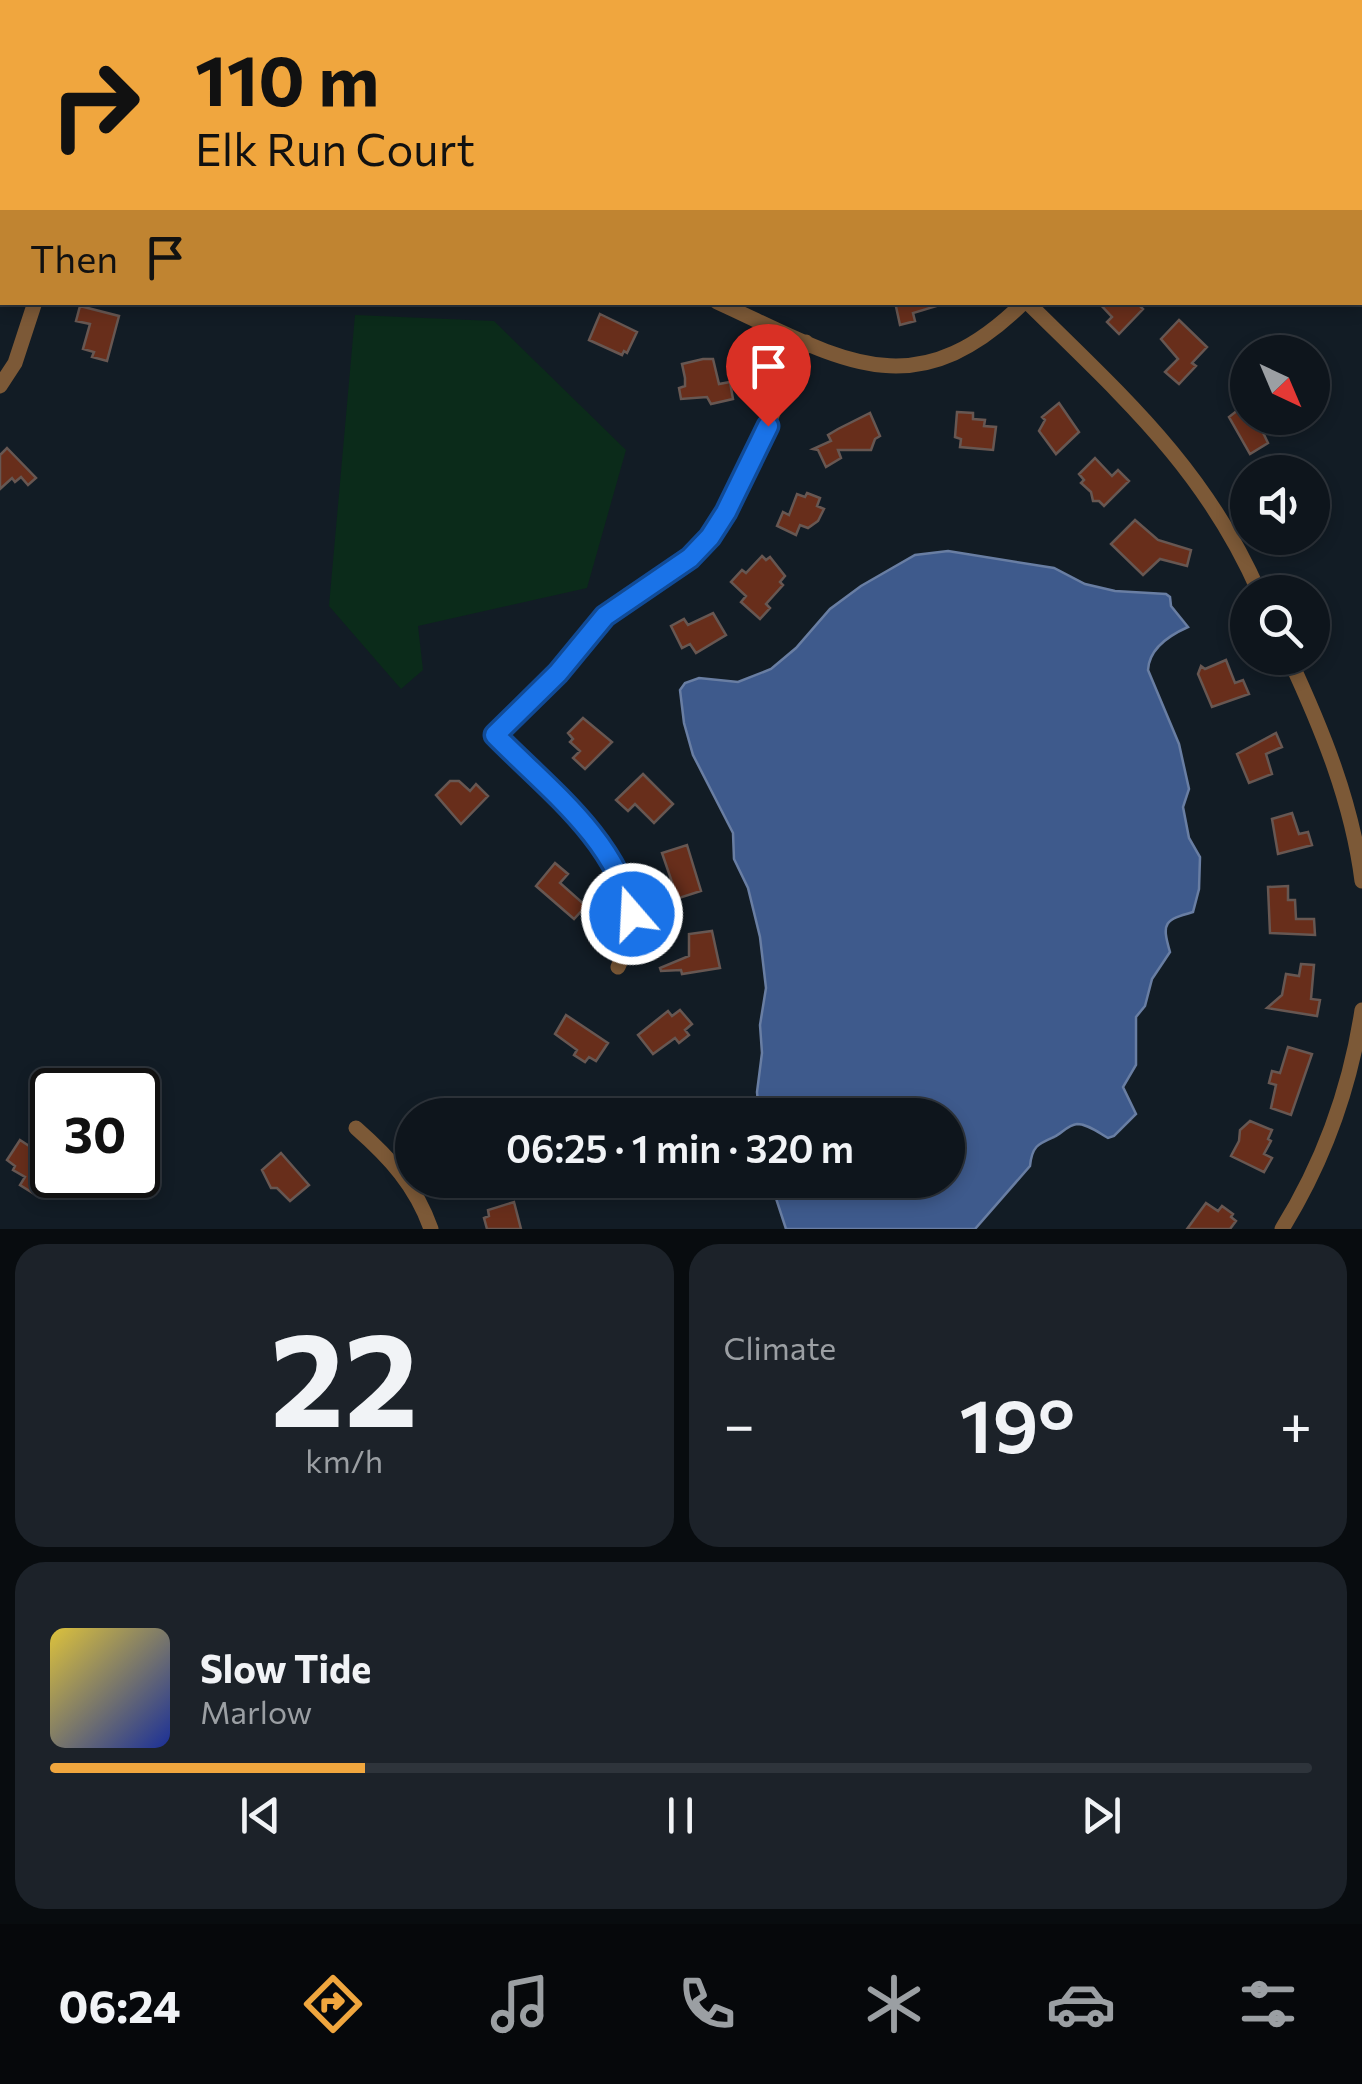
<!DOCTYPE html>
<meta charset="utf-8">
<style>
:root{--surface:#0e151c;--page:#1c2229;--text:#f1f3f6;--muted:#9b9fa3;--line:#2e343b;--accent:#f0a63e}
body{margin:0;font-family:Commissioner,sans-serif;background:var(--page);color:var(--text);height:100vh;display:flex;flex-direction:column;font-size:38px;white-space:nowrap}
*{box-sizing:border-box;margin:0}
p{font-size:32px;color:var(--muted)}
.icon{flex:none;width:55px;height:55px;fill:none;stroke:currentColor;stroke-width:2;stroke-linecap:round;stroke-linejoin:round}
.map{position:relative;height:1229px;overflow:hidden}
.panel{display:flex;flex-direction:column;gap:15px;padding:15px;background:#080c0f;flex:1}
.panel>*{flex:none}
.guide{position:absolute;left:0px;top:0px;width:1362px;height:305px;box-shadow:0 5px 15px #0003,0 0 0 2px var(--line);background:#f0a63e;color:#111;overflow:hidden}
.needle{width:65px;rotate:136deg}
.controls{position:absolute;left:1230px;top:335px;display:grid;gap:20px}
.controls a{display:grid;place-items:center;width:100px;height:100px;border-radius:50%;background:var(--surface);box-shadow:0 5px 15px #0003,0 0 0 2px var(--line);font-size:50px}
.speed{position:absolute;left:30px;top:1068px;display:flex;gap:20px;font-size:50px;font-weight:700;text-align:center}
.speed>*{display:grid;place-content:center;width:130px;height:130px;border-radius:50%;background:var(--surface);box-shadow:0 5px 15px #0003,0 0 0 2px var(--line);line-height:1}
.speed .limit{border:5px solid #111;border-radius:15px;background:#fff;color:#111}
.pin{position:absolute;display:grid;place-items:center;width:85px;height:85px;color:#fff;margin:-102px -42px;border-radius:50% 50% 50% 0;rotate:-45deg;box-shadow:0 0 10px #0007}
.pin .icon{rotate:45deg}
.me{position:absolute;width:110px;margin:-55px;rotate:341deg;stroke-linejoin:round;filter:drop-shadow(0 0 8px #0008)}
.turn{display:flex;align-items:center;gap:35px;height:210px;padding:0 30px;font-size:45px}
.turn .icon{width:130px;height:130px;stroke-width:2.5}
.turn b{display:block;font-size:70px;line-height:85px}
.then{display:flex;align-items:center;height:95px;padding:0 30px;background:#0003;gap:20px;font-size:38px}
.big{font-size:75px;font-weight:600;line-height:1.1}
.panel .widget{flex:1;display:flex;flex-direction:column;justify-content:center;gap:15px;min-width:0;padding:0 35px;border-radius:30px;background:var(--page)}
.panel .dial{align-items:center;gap:0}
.dial b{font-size:130px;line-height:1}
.song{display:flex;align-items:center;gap:30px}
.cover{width:120px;height:120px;border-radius:15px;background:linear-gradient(135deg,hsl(50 70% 55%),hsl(230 70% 35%))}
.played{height:10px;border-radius:5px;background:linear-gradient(90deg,var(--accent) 25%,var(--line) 25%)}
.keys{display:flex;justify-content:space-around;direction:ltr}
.heat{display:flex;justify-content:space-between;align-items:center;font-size:55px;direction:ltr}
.panel .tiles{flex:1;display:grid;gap:15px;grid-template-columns:1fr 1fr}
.widget:last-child{grid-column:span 2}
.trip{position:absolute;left:395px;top:1098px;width:570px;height:100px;border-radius:50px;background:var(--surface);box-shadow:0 5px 15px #0003,0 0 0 2px var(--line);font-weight:600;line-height:100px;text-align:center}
.menu{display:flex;height:160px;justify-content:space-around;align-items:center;background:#06080b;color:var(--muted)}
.menu .icon{width:70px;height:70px}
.menu .active{color:var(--accent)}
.menu b{font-size:45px;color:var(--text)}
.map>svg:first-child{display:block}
.green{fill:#0b2b1a}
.water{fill:#3e5a8c;stroke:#697ea3;stroke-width:2.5}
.building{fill:#682e1b;stroke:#675752;stroke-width:2.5}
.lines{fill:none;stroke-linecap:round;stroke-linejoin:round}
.street{stroke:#7c5937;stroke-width:15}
.route-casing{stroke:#114b97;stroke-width:25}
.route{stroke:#1a73e8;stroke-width:18}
</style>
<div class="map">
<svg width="1362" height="1229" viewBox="0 0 1362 1229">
<rect width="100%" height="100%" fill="#121c25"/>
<!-- green -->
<path class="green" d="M355,315l139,6 132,129 -39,138 -169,38 5,44 -22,19 -72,-83z"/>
<!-- water -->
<path class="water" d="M948,551l106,17 31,16 30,7 51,3 4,3 1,9 17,21c-18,8 -39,22 -40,43l31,74 10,45 -6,18 6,31 11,19 -1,32 -6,23c-28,8 -32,10 -23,40l-18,27 -7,27 -9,11v48l-13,22 13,27 -22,22 -6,2c-9,-5 -20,-14 -31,-14 -9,1 -15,9 -23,13 -16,7 -22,9 -24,29l-55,63h-189l-16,-49h178v-65h-189l-2,-23 5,-39 -2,-28 6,-37 -6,-51 -12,-49 -14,-29 -1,-26 -40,-78 -9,-32 -4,-33 5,-7 14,-5 39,4 33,-13 25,-21 34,-39 31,-23 54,-31z"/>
<!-- building -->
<path class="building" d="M895,302h44l1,3 -27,8 2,8 -15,4z
M1098,302h38l7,7 -24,25 -12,-12 5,-5z
M80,306l39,10 -12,45 -15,-4 2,-5 -11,-3 7,-25 -14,-3z
M600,314l37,18 -10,21 -3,-2 -2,4 -33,-15z
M1179,320l28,27 -15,16 4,3 -17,18 -14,-12 13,-13 -17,-20z
M703,359h10l6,25 11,-2 3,17 -22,5 -4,-7 -26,2 -2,-11 6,-2v-8l-3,-14z
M1248,402v16h8l12,25 -18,11 -21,-37z
M1059,403l20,29 -23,22 -17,-23 6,-11 -3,-3z
M957,412l16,1v6l12,1 -1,6 12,1 -3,23 -33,-3 1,-8 -6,-2z
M870,413l10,23 -5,3 -4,11h-33l3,8 -15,9 -8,-17 -5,-1 18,-8 -3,-6 10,-6z
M7,448l29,30 -8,7 -7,-8 -6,5 -3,-4 -12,11v-34z
M1095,458l17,18 6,-6 11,11 -25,25 -5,-5h-6l-2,-9 -10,-9 3,-3 -5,-6z
M807,493l13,5 -3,8 7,3 -6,12 -10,7 -8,-3 -4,10 -19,-9 6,-14 6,3 8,-21 8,3z
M1135,520l23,20 33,10 -4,16 -27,-7 -17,16 -32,-31z
M762,556l4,4 4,-3 15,19 -5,6 3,3 -17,19 4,4 -10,11 -19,-17 5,-6 -15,-14 11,-12 4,3z
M713,613l13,22 -30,18 -6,-9 -8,4 -11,-22 13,-7 4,6z
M1226,660l9,23 8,-3 6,14 -37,13 -14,-33 3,-8 4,3z
M583,718l29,24 -27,27 -12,-11 7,-7 -10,-9 3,-3 -5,-6z
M1276,733l6,14 -16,7 6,20 -23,9 -12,-29z
M643,774l30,30 -19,19 -19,-19 -7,7 -12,-11z
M450,781h9l11,10 6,-7 12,12 -27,28 -25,-29z
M1292,813l7,21 9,-2 4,13 -34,9 -6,-35z
M687,845l14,46 -28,9 -5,-14 5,-1 -11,-32z
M555,863l13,11 -8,9 26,23 -12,13 -38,-33z
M1288,886v14h7l1,19h18l1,16 -45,-2 -2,-46z
M712,931l8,37 -38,6 -1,-4 -20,1 -1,-3 29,-12v-22z
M1301,964l13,1 -3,34 9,1 -3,16 -50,-8 15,-13 4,-21 13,2z
M680,1010l12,14 -7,6 4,5 -10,8 -4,-5 -22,16 -15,-19 30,-24 4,5z
M566,1015l42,28 -12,18 -7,-4 -4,5 -11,-7 3,-5 -22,-16z
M1288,1047l24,7 -21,61 -20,-7 5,-23 -7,-2 3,-12 8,2z
M1250,1121l22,9 -4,9 3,2 -7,13 8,4 -8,14 -33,-16 8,-15 1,-11z
M20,1140l32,21v8l-16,26 -16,-10 5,-8 -12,-7 2,-4 -8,-6z
M281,1153l28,32 -19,16 -13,-13h-6l-9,-18z
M514,1202l7,27h-34l-3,-11 5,-2 -1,-6z
M1206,1203l12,8 4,-5 11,8 -2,3 5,4 -6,8h-43z"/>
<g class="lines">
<!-- street -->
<path class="street" d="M340,0v2
M123,2l1,-2
M717,302c121,55 195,111 307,0
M1027,302c95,94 177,165 232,290
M0,386l15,-23 20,-61
M1289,658c33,71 63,144 73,223
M618,967c7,-17 15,-34 14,-53 -3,-61 -95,-137 -137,-179l63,-62 47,-57 85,-58 20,-21 17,-25 79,-170
M356,1128c34,30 60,58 75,101
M1282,1229c42,-68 68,-140 80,-219"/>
</g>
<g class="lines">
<!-- route casing -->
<g class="route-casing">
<path id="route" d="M632,914c-16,-75 -85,-126 -137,-179l63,-62 47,-57 85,-58 20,-21 16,-25 42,-86"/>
</g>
<!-- route -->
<use href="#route" class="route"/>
</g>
</svg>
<div class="controls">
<a><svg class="needle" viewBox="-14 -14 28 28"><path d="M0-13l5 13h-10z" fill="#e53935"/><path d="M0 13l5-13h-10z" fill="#9b9fa3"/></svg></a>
<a><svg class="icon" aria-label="sound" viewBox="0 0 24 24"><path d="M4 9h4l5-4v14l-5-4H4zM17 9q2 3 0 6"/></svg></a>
<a><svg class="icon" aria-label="search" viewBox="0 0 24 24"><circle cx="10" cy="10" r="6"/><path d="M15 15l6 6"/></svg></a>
</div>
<div class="speed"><div class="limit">30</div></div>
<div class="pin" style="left:768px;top:426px;background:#d93025"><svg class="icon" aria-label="arrive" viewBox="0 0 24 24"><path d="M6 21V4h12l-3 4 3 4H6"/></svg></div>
<svg class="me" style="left:632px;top:914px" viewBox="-20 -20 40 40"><circle r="17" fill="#1a73e8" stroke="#fff" stroke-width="3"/><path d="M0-11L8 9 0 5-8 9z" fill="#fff"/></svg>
<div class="trip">06:25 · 1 min · 320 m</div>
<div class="guide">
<div class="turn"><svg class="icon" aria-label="right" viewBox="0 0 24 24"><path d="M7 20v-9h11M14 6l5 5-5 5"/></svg><div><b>110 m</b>Elk Run Court</div></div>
<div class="then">Then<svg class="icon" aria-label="arrive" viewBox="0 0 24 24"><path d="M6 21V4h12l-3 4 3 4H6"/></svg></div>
</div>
</div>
<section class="panel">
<div class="tiles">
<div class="widget dial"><b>22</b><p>km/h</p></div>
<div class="widget"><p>Climate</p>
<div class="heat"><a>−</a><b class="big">19°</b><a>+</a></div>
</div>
<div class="widget">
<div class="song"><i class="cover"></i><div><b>Slow Tide</b><p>Marlow</p></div></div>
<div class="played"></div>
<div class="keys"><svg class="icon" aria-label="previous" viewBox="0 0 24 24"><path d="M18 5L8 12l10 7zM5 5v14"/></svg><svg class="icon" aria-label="pause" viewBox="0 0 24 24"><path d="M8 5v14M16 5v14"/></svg><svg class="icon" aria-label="next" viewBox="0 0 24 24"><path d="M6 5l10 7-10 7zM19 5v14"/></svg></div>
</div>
</div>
</section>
<nav class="menu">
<b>06:24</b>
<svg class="icon active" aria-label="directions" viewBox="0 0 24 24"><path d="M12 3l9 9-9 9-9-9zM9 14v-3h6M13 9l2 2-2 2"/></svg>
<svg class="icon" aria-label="music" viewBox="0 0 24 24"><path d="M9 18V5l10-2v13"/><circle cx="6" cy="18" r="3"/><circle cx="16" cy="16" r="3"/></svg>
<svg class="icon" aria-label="phone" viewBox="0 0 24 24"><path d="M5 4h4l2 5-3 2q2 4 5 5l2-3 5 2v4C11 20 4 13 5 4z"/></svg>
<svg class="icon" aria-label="climate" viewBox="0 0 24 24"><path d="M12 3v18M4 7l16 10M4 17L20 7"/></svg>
<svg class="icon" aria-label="car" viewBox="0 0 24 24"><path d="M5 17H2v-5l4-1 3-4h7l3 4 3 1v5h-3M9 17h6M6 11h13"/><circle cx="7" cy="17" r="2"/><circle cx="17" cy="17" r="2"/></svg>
<svg class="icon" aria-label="filters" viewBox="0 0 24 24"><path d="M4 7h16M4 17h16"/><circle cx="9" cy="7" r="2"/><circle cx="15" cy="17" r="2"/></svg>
</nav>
